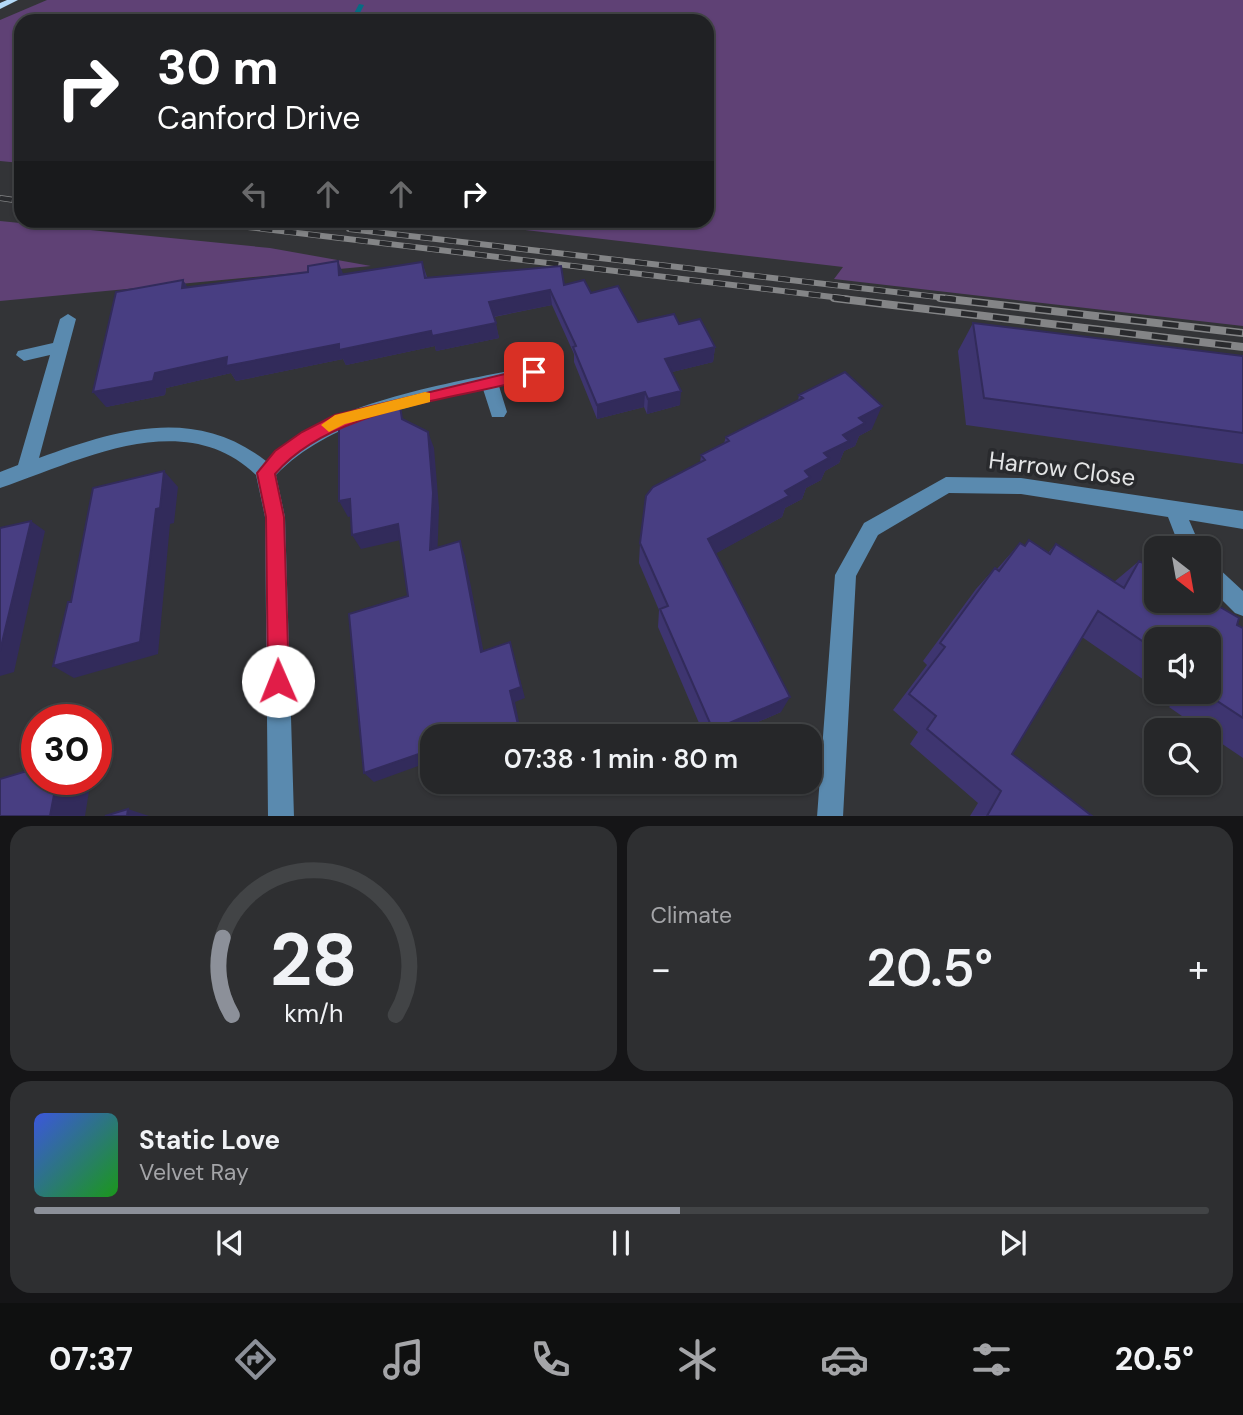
<!DOCTYPE html>
<meta charset="utf-8">
<style>
:root{--surface:#262729;--page:#2e2f31;--text:#f1f3f6;--muted:#a4a5a8;--line:#424446;--accent:#8c9099}
body{margin:0;font-family:"DM Sans",sans-serif;background:var(--page);color:var(--text);height:100vh;display:flex;flex-direction:column;font-size:26px;white-space:nowrap}
*{box-sizing:border-box;margin:0}
p{font-size:23px;color:var(--muted)}
.icon{flex:none;width:38px;height:38px;fill:none;stroke:currentColor;stroke-width:2;stroke-linecap:round;stroke-linejoin:round}
.map{position:relative;height:816px;overflow:hidden}
.details{display:flex;flex-direction:column;gap:10px;padding:10px;background:#151517;flex:1}
.details>*{flex:none}
.top-card{position:absolute;left:14px;top:14px;width:700px;height:214px;border-radius:21px;box-shadow:0 2px 5px #0004,0 0 0 2px var(--line);background:#202124;color:#fff;overflow:hidden}
.needle{width:46px;rotate:149deg}
.tools{position:absolute;left:1144px;top:536px;display:grid;gap:14px}
.tools a{display:grid;place-items:center;width:77px;height:77px;border-radius:14px;background:var(--surface);box-shadow:0 2px 5px #0004,0 0 0 2px var(--line);font-size:35px}
.speed{position:absolute;left:21px;top:704px;display:flex;gap:14px;font-size:35px;font-weight:700;text-align:center}
.speed>*{display:grid;place-content:center;width:91px;height:91px;border-radius:50%;background:var(--surface);box-shadow:0 2px 5px #0004,0 0 0 2px var(--line);line-height:1}
.speed .limit{border:10px solid #d22;background:#fff;color:#111}
.pin{position:absolute;display:grid;place-items:center;width:60px;height:60px;color:#fff;margin:-30px;border-radius:14px;box-shadow:0 4px 10px #0006}
.me{position:absolute;width:77px;margin:-38px;rotate:359deg;stroke-linejoin:round;filter:drop-shadow(0 0 5px #0008)}
.turn{display:flex;align-items:center;gap:24px;height:147px;padding:0 28px;font-size:32px}
.turn .icon{width:91px;height:91px;stroke-width:2.5}
.turn b{display:block;font-size:49px;line-height:60px}
.lanes{display:flex;align-items:center;height:66px;padding:0 28px;background:#0003;justify-content:center;gap:35px;direction:ltr}
.lanes .off{opacity:.35}
.big{font-size:52px;font-weight:600;line-height:1.1}
.details .widget{flex:1;display:flex;flex-direction:column;justify-content:center;gap:10px;min-width:0;padding:0 24px;border-radius:21px;background:var(--page)}
.details .dial{align-items:center;gap:0}
.dial svg{height:182px;overflow:visible;fill:none;stroke:var(--line);stroke-width:7;stroke-linecap:round;text-anchor:middle}
.dial text{fill:var(--text);stroke:none}
.song{display:flex;align-items:center;gap:21px}
.cover{width:84px;height:84px;border-radius:10px;background:linear-gradient(135deg,hsl(230 70% 55%),hsl(120 70% 35%))}
.played{height:7px;border-radius:4px;background:linear-gradient(90deg,var(--accent) 55%,var(--line) 55%)}
.keys{display:flex;justify-content:space-around;direction:ltr}
.heat{display:flex;justify-content:space-between;align-items:center;font-size:38px;direction:ltr}
.details .tiles{flex:1;display:grid;gap:10px;grid-template-columns:1fr 1fr}
.widget:last-child{grid-column:span 2}
.trip{position:absolute;left:420px;top:724px;width:402px;height:70px;border-radius:21px;background:var(--surface);box-shadow:0 2px 5px #0004,0 0 0 2px var(--line);font-weight:600;line-height:70px;text-align:center}
.menu{display:flex;height:112px;justify-content:space-around;align-items:center;background:#0f1010;color:var(--muted)}
.menu .icon{width:49px;height:49px}
.menu .on{color:var(--accent)}
.menu b{font-size:32px;color:var(--text)}
.map>svg:first-child{display:block}
.green{fill:#5f4175}
.lines{fill:none;stroke-linecap:round;stroke-linejoin:round}
.stream{fill:#076c83;fill-rule:evenodd}
.minor{fill:#5a8aaf;fill-rule:evenodd}
.major{fill:#b4d9f7;fill-rule:evenodd}
.rail-far1-casing{stroke:#848587;stroke-width:6}
.rail-casing{stroke:#848587;stroke-width:8}
.rail-far1{stroke:#292a2d;stroke-width:4.5;stroke-dasharray:12;stroke-linecap:butt}
.rail{stroke:#292a2d;stroke-width:5;stroke-dasharray:16;stroke-linecap:butt}
.wall{fill:#3e3570}
.shaded-wall{fill:#322b5b}
.building{fill:#483e82;stroke:#322b5b;stroke-width:2}
.route{fill:#e11d48;stroke:#92132f;stroke-width:2}
.slow{fill:#f59e0b}
.labels{text-anchor:middle;stroke-width:7;stroke-linejoin:round;paint-order:stroke}
.near-street-label{font-size:24px;fill:#e4e5e6;stroke:#292a2d}
</style>
<div class="map">
<svg width="1243" height="817" viewBox="0 0 1243 817">
<rect width="100%" height="100%" fill="#333437"/>
<!-- green -->
<path class="green" d="M47,0h1196v326l-409,-47 9,-12 -343,-40 -93,-6 300,-1v-199h-686v142l-21,-2v-141z
M0,221l270,27 101,18 -371,35z"/>
<g class="lines">
<!-- stream -->
<path class="stream" d="M359,4l5,1 -8,16h-6z"/>
<!-- minor -->
<path class="minor" d="M68,314l8,5 -37,139c77,-28 155,-53 227,3 61,-60 186,-78 268,-95l8,6 -2,4 -41,10 8,26 -3,5h-12l-9,-28c-73,18 -153,31 -207,86l9,42 9,300h-26l-3,-300 -9,-42c-72,-70 -177,-14 -256,13v-16l18,-7 32,-110 -26,6 -8,-6 2,-4 35,-8 7,-24z
M946,477l75,1 222,33v18l-54,-9 12,28h-21l-12,-31 -147,-23 -72,-1 -71,42 -22,41 -13,241h-26l18,-242 29,-52z
M1209,563l7,3 27,25v25l-8,-3 -26,-26z"/>
<!-- major -->
<path class="major" d="M7,0h11l-18,9v-6z"/>
<!-- rail-far1 casing -->
<g class="rail-far1-casing">
<path id="rail-far1" d="M0,198l21,3
M189,220l660,79
M349,229l606,70"/>
</g>
<!-- rail casing -->
<g class="rail-casing">
<path id="rail" d="M834,298l409,49
M940,298l303,35"/>
</g>
<!-- rail-far1 -->
<use href="#rail-far1" class="rail-far1"/>
<!-- rail -->
<use href="#rail" class="rail"/>
</g>
<!-- wall -->
<path class="wall" d="M422,262l5,15 137,8 27,8 47,29 41,2 36,23 -2,15 -41,10 8,33 -33,9 -3,-7 -47,12 -23,-57v-8l-22,-49 -58,12 5,21 -63,13 -1,-5 -89,19 -3,-6 -107,22 -5,-8 -65,15 -1,7 -59,12 77,-127 4,7 157,-13z
M973,323l270,33v108l-277,-39 -8,-74z
M799,395l73,34 -13,7 -4,10 -11,5 -5,12 -14,8 -4,9 -15,8 -4,11 -17,9 -3,9 -66,36 65,159 -58,25h-18l-47,-110 1,-17 -20,-47 1,-20 60,-80 1,-8 23,-12 2,-6 72,-36z
M1029,540l19,13 8,-9 58,38 25,-21 104,67v130l-34,-23v-5h-7l-33,-23 5,-5 -14,-11h49v-52h-52v50l-75,-52 -70,117 80,62h-122l8,-13 -68,-59 8,-12 -25,-22 34,-45 -4,-4 53,-72 19,-21 2,1 23,-26 4,3z"/>
<!-- shaded-wall -->
<path class="shaded-wall" d="M338,261l6,15 -5,-1z
M183,280l9,15 -10,-7z
M550,290l2,15 -60,12 -3,-15z
M496,323l3,15 -63,13 -1,-5 -89,19 -3,-6 -107,22 -5,-8 -65,15 -1,7 -59,12 -13,-15 62,-19 72,-16 112,-13z
M715,347l-2,15 -49,12 1,-15z
M681,391l-1,14 -33,9 1,-15z
M645,392l-1,15 -47,12v-14z
M882,406l-10,23 -13,7 -4,10 -11,5 -5,12 -14,8 -4,9 -15,8 -4,11 -17,9 -3,9 -78,43 4,-21 77,-48 74,-73z
M428,432l6,16 5,60 -2,56 -7,-14z
M164,471l14,16 -4,36 -4,1 -12,130 -84,24 -21,-12 103,-157z
M350,499l8,16 -10,2 -9,-16z
M31,521l14,10 -31,141 -14,4v-25z
M398,524l7,15 -44,10 -9,-14z
M460,541l5,15 21,108 -5,-12z
M510,642l15,56 -10,4 7,35h-1l-11,-46z
M790,697l-9,15 -58,25h-13l3,-7z
M430,750l2,11 -58,21 -10,-9z
M57,779h34l-6,37h-35z
M128,809l21,7h-22z"/>
<!-- building -->
<path class="building" d="M338,261l1,14 83,-13 3,16 136,-12 3,19 20,-5 7,13 27,-7 20,36 36,-8 5,10 21,-5 15,28 -50,12 16,32 -33,8 -3,-7 -48,13 -24,-58 3,-1 -26,-56 -61,12 7,21 -64,13 -1,-5 -92,19v-6l-113,22 1,-9 -72,16 -2,8 -60,11 23,-100 67,-12 -1,8 126,-16v-6z
M973,323l270,33v77l-259,-35z
M845,372l37,34 -23,12 6,5 -22,12 6,6 -25,12 5,5 -24,13 5,6 -25,14 4,5 -81,43 82,158 -77,33 -53,-121 8,-3 -28,-63 6,-47 7,-9 52,-27 -4,-5 28,-14 -3,-4 77,-39 -4,-3z
M400,406l2,13 26,13 5,61 -3,57 30,-9 21,111 29,-10 11,45 -11,4 11,46h-89v30l-2,-17 -66,23 -15,-159 59,-18 -10,-72 -46,11 -2,-36 -11,2v-78z
M164,471l-4,37 -4,1 -16,133 -87,24 15,-64h3l22,-114z
M31,521l-31,130v-123z
M1029,540l21,14 6,-10 68,44 15,-27 18,10v29h51l31,18 -2,7 6,3v90l-41,-27h7v-52h-52v12l-59,-40 -86,143 80,62h-105l14,-25 -74,-62 9,-13 -27,-22 36,-47 -5,-4 55,-75 4,3 21,-28 5,3z
M37,768v11h20l-7,37h-50v-37z
M128,809l-1,7h-22z"/>
<!-- route -->
<path class="route" d="M534,367l8,5 -2,4c-83,25 -207,30 -265,98l9,43 5,164 -3,7 -8,3 -7,-3 -3,-7 -2,-164 -9,-44 18,-22 27,-19 33,-17z"/>
<!-- slow -->
<path class="slow" d="M425,392l5,1v9l-85,22 -16,8 -8,-7 14,-10z"/>
<g class="labels">
<!-- near-street labels -->
<g class="near-street-label">
<text transform="translate(1062 469) rotate(7)" y="8">Harrow Close</text>
</g>
</g>
</svg>
<div class="tools">
<a><svg class="needle" viewBox="-14 -14 28 28"><path d="M0-13l5 13h-10z" fill="#e53935"/><path d="M0 13l5-13h-10z" fill="#a4a5a8"/></svg></a>
<a><svg class="icon" aria-label="sound" viewBox="0 0 24 24"><path d="M4 9h4l5-4v14l-5-4H4zM17 9q2 3 0 6"/></svg></a>
<a><svg class="icon" aria-label="search" viewBox="0 0 24 24"><circle cx="10" cy="10" r="6"/><path d="M15 15l6 6"/></svg></a>
</div>
<div class="speed"><div class="limit">30</div></div>
<div class="pin" style="left:534px;top:372px;background:#d93025"><svg class="icon" aria-label="arrive" viewBox="0 0 24 24"><path d="M6 21V4h12l-3 4 3 4H6"/></svg></div>
<svg class="me" style="left:278px;top:681px" viewBox="-20 -20 40 40"><circle r="19" fill="#fff"/><path d="M0-13L10 11 0 6-10 11z" fill="#e11d48"/></svg>
<div class="trip">07:38 · 1 min · 80 m</div>
<div class="top-card">
<div class="turn"><svg class="icon" aria-label="right" viewBox="0 0 24 24"><path d="M7 20v-9h11M14 6l5 5-5 5"/></svg><div><b>30 m</b>Canford Drive</div></div>
<div class="lanes"><svg class="icon off" aria-label="left" viewBox="0 0 24 24"><path d="M17 20v-9H6M10 6l-5 5 5 5"/></svg><svg class="icon off" aria-label="ahead" viewBox="0 0 24 24"><path d="M12 20V5M6 11l6-6 6 6"/></svg><svg class="icon off" aria-label="ahead" viewBox="0 0 24 24"><path d="M12 20V5M6 11l6-6 6 6"/></svg><svg class="icon" aria-label="right" viewBox="0 0 24 24"><path d="M7 20v-9h11M14 6l5 5-5 5"/></svg></div>
</div>
</div>
<section class="details">
<div class="tiles">
<div class="widget dial"><svg viewBox="0 0 100 80">
<path d="M14 69A42 42 0 1 1 86 69"/>
<path d="M14 69A42 42 0 0 1 10 35" stroke="#8c9099"/>
<text x="50" y="56" font-size="32" font-weight="700">28</text>
<text x="50" y="72" font-size="11">km/h</text>
</svg></div>
<div class="widget"><p>Climate</p>
<div class="heat"><a>−</a><b class="big">20.5°</b><a>+</a></div>
</div>
<div class="widget">
<div class="song"><i class="cover"></i><div><b>Static Love</b><p>Velvet Ray</p></div></div>
<div class="played"></div>
<div class="keys"><svg class="icon" aria-label="previous" viewBox="0 0 24 24"><path d="M18 5L8 12l10 7zM5 5v14"/></svg><svg class="icon" aria-label="pause" viewBox="0 0 24 24"><path d="M8 5v14M16 5v14"/></svg><svg class="icon" aria-label="next" viewBox="0 0 24 24"><path d="M6 5l10 7-10 7zM19 5v14"/></svg></div>
</div>
</div>
</section>
<nav class="menu">
<b>07:37</b>
<svg class="icon on" aria-label="directions" viewBox="0 0 24 24"><path d="M12 3l9 9-9 9-9-9zM9 14v-3h6M13 9l2 2-2 2"/></svg>
<svg class="icon" aria-label="music" viewBox="0 0 24 24"><path d="M9 18V5l10-2v13"/><circle cx="6" cy="18" r="3"/><circle cx="16" cy="16" r="3"/></svg>
<svg class="icon" aria-label="phone" viewBox="0 0 24 24"><path d="M5 4h4l2 5-3 2q2 4 5 5l2-3 5 2v4C11 20 4 13 5 4z"/></svg>
<svg class="icon" aria-label="climate" viewBox="0 0 24 24"><path d="M12 3v18M4 7l16 10M4 17L20 7"/></svg>
<svg class="icon" aria-label="car" viewBox="0 0 24 24"><path d="M5 17H2v-5l4-1 3-4h7l3 4 3 1v5h-3M9 17h6M6 11h13"/><circle cx="7" cy="17" r="2"/><circle cx="17" cy="17" r="2"/></svg>
<svg class="icon" aria-label="filters" viewBox="0 0 24 24"><path d="M4 7h16M4 17h16"/><circle cx="9" cy="7" r="2"/><circle cx="15" cy="17" r="2"/></svg>
<b>20.5°</b>
</nav>
